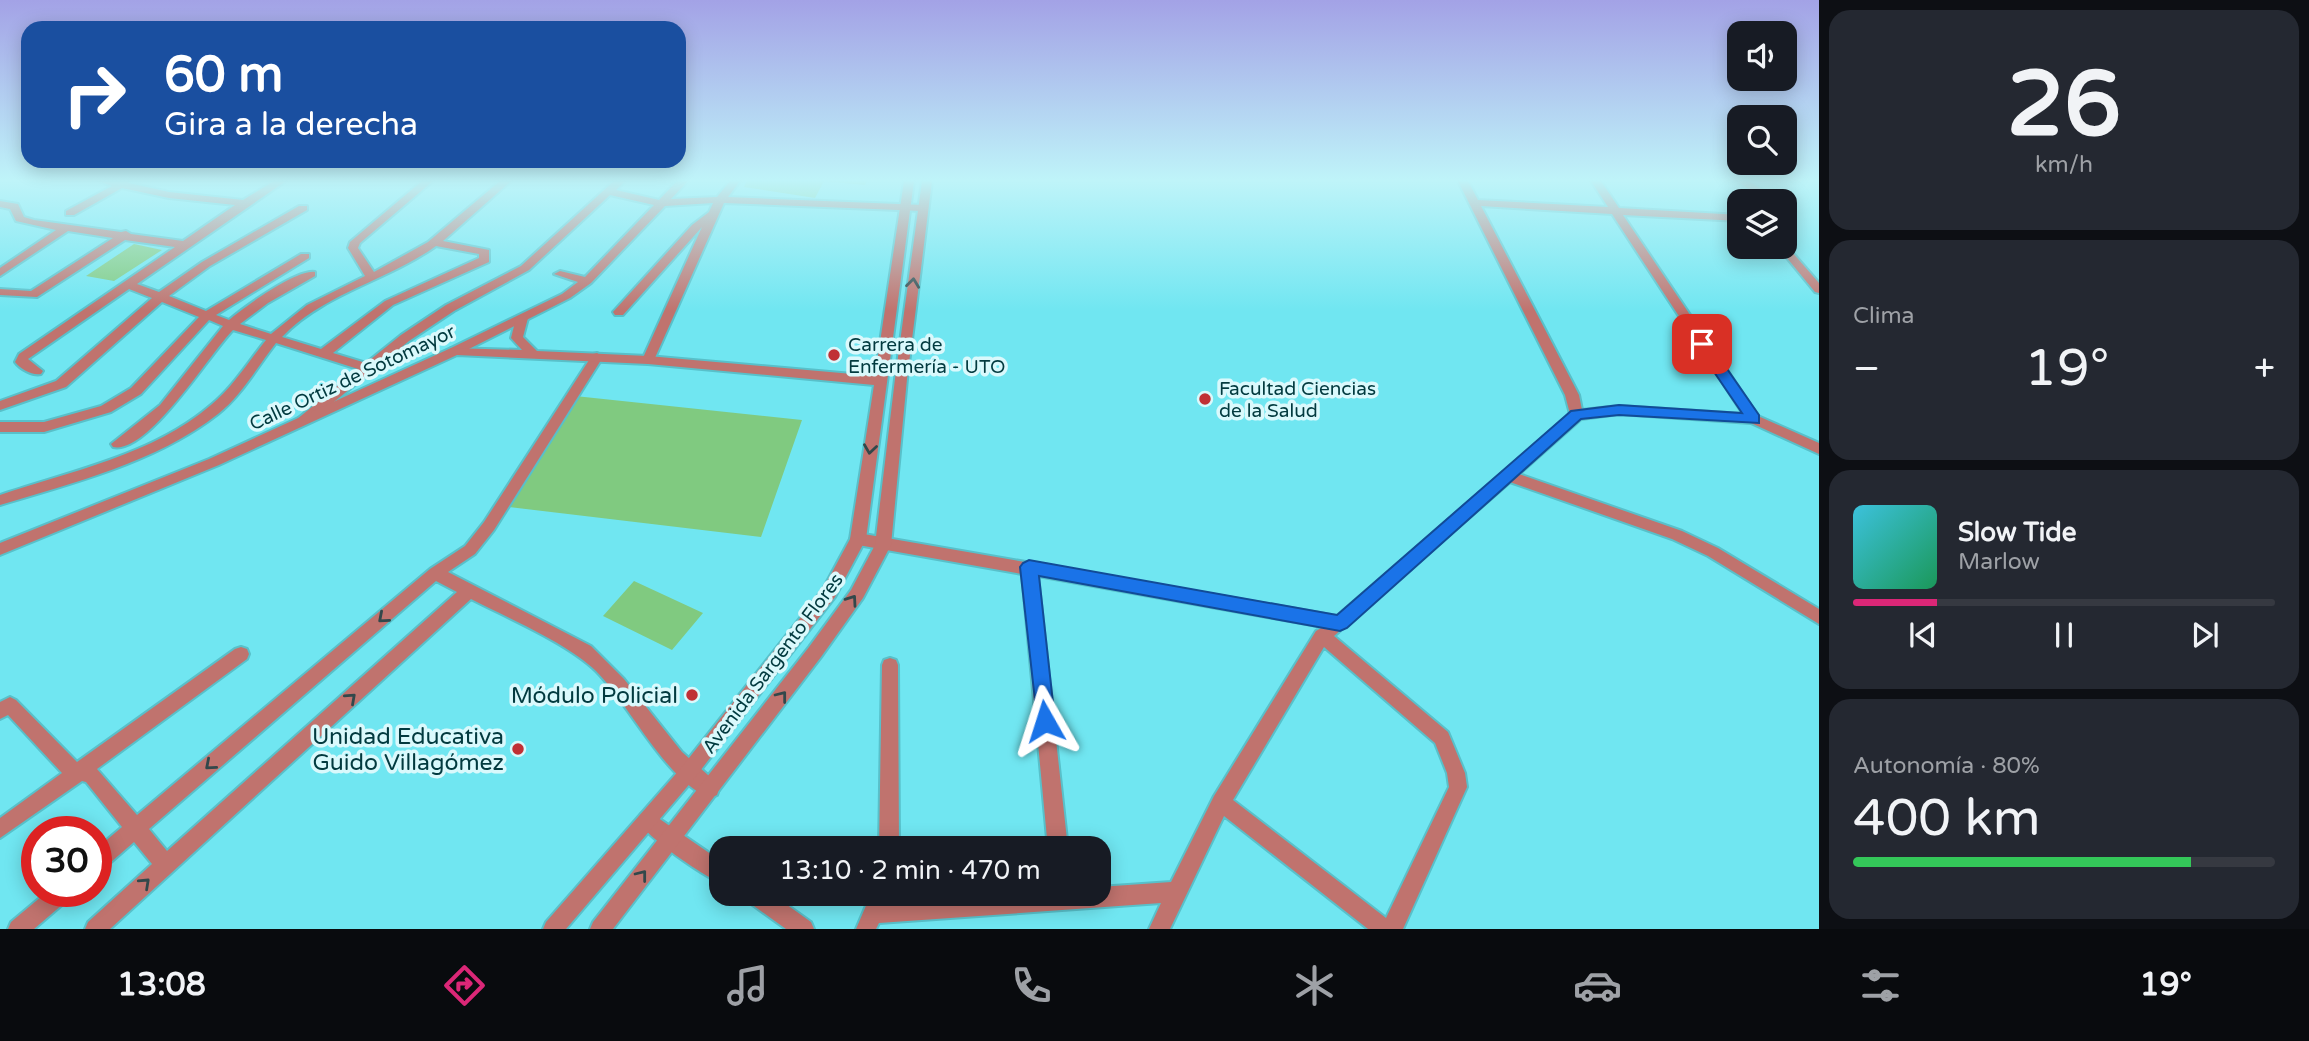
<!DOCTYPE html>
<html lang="es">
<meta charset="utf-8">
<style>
:root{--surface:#171b24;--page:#242831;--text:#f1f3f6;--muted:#9ea1a6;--line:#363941;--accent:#db2777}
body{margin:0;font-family:"Varela Round",sans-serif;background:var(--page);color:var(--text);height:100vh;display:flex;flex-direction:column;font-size:26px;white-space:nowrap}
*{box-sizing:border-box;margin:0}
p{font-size:23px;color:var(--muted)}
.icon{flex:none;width:38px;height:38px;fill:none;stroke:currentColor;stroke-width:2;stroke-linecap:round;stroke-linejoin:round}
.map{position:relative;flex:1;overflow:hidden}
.panel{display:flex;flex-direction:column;gap:10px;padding:10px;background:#0d0f14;width:490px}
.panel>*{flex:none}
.guide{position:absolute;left:21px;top:21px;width:665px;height:147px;border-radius:21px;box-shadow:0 4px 18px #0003;background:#1a4fa0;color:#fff;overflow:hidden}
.tools{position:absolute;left:1727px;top:21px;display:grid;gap:14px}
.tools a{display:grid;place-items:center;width:70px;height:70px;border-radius:14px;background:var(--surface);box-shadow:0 4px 18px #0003;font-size:35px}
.speed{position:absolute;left:21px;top:816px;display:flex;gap:14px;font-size:35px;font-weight:700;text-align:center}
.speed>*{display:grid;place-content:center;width:91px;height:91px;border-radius:50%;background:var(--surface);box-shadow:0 4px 18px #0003;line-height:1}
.speed .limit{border:10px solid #d22;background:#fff;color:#111}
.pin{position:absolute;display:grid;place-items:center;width:60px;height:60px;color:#fff;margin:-30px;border-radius:14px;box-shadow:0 4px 10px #0006}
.me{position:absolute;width:77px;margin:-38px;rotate:354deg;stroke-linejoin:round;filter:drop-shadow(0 0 5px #0008)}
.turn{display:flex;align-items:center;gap:24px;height:147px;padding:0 28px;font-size:32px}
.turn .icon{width:91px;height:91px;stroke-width:2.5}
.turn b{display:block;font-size:49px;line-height:60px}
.big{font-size:52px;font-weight:600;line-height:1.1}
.panel .card{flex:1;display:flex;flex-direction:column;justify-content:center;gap:10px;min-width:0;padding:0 24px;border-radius:21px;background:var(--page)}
.panel .dial{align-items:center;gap:0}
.dial b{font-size:91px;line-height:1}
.song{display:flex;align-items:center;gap:21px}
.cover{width:84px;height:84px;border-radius:10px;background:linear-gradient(135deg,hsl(190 70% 55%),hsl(150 70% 35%))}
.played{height:7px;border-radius:4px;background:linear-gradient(90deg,var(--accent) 20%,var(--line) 20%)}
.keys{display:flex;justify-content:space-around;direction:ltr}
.heat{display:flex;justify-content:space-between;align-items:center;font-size:38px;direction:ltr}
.charge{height:10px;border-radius:5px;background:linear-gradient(90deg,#34c759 80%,var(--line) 0)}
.trip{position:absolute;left:709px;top:836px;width:402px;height:70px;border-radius:21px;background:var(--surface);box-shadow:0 4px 18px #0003;font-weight:600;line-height:70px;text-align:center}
.tab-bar{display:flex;height:112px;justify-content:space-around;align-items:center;background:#090b0e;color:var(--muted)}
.tab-bar .icon{width:49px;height:49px}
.tab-bar .on{color:var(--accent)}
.tab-bar b{font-size:32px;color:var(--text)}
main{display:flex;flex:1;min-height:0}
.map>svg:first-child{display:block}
.green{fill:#80ca80}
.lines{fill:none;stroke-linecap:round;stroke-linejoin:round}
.minor-casing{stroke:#58c0ca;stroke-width:4}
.tertiary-casing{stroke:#58c0ca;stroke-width:4}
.minor{fill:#c0736e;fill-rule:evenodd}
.tertiary{fill:#c0736e;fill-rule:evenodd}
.oneway{stroke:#32484b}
.route{fill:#1a73e8;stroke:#114b97;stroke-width:2}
.poi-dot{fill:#c03035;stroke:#daf9fc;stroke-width:2.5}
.labels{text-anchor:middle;stroke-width:7;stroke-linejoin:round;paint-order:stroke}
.poi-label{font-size:19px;fill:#023a3f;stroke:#daf9fc;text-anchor:start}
.street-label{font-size:19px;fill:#023a3f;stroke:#daf9fc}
.near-poi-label{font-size:23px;fill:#023a3f;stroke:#daf9fc;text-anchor:end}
</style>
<main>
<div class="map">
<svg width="1819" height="929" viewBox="0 0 1819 929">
<rect width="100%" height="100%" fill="#70e6f1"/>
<!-- green -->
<path class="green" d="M747,181h120l-2,4 -41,-4 -9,17 -71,-11z
M134,244l28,6 -48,31 -28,-5z
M575,396l227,24 -41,117 -252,-30z
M634,581l69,32 -31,37 -69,-34z"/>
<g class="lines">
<!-- minor casing -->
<g class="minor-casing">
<path id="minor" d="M99,181h29l1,2 40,9 74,8 31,-19h12l-149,103 22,8 43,-30 97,-56h8v4l-97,56 -41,30 37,15 95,-57h8v4l-93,57 13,5c15,-13 68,-51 86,-48v4l-47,27 -28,21 31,10 36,-29 58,-29 -17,-28 2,-6 72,-61h11l-73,62 -2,5 16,24 54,-30 72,-61h11l-68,60 46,9v12l-96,43 -60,48 33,10 35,-28 45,-30 75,-39 93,-85h11l-9,9 43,10 18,-19h11l-17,18 46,-2 13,-16h10l-12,16 195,8 5,3 -5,3 -199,-8 -70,157 -6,4 -6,-4 60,-133 -79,88h-8l-2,-3 79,-87 17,-13 4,-9 -48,3 -74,77 -21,15 -111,56h-8l-2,-3 2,-3 111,-54 16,-12 -24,-8 6,-3 25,6 69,-72 -44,-10 -81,75 -75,41 -45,30 -101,82h-10l-2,-3 62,-51 -82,-26c-19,24 -34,52 -58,71 -61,48 -145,69 -218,91v-10c71,-24 153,-40 211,-90 22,-18 37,-43 55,-65l-33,-10c-23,23 -85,125 -120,117l-2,-3 49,-39 63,-79 -14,-6 -68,74 -30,18 -67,20h-44v-10h44l57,-16 30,-18 68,-71 -37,-15 -96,85 -66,23v-9l56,-20 96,-83 -23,-9 -101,70 15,12 -2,3c-8,2 -21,-5 -26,-12l4,-8 156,-107 -50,-7 -88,57 -37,-2v-6l31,2 82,-53 -45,-7 -68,45v-8l56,-38 -40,-9 -6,-12 -10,-2v-6l18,3 6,13 10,3 87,12 5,-1 5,3 52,7 52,-36 -66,-7 -47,-10 -48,27h-8v-4l46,-25zM436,246l43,8v4l-94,43 -64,48 -39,-12c42,-44 105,-56 154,-91z
M1458,181h10l10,19 130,7 -17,-26h10l18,27 121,7v6l-117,-6 135,201 61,27v11l-68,-31 -132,-9 -38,5 -62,55 163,57 36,17 101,61v15l-111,-68 -36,-17 -162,-57 -176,154 114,96 17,41 2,14 -64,142h-35l-144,-113 -54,113h-21l12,-26 -282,20 -3,6h-20l15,-35h20l-3,8 110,-8h101v-7l72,-5 43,-86 102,-165 7,-4 -285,-51 30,273h-20l-26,-275 -164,-29 -5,-2 -3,-4 3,-4 5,-2 479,83 233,-202 -5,-19zM1481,206l131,8 131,200 -124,-8 -37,4 -3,-15zM1324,647l111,96 12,30 2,14 -63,131 -153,-118z
M1737,181h12l30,20h-12z
M1785,210l5,3v5l-5,3z
M1785,244l34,39v10l-4,-1 -37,-45h7z
M597,353l6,4 -109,173 -19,24 -27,18 143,74 33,33 58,73 35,31 2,6 -2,6 -7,3c-44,-17 -80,-93 -114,-127 -29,-28 -88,-53 -125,-72l-361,330h-25l3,-7 64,-58 -18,-22 -31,27 -7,3v-23l26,-22 -36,-45 -4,-1 -82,57v-20l62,-45 -54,-58 -8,4v-17l10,-5 6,3 61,62 158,-113 6,-2 6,2 2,5 -2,5 -150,110 40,46 293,-246 35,-23 19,-24 109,-168zM436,581l21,11 -290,259 -18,-22z
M890,658l6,2 2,5 1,184h-20l3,-184 2,-5z
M648,811l73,50v22c-19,-8 -75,-46 -83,-63l3,-6z
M48,891h25l-3,7 -36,31h-26l3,-7z
M744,894h28l39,28 3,7h-28l-39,-28z"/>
</g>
<!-- tertiary casing -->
<g class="tertiary-casing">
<path id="tertiary" d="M904,181h10l-48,358 -31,58 -142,183 -127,149h-23l3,-7 135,-154 142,-179 27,-50 24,-154 -226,-21 -191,-9 -238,110 -219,90v-12l209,-84 242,-111 71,2 -11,-12 5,-20 6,-4 6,4 -5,19 14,14 111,5 227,20z
M922,181h10l-25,198 -16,166 -28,53 -42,59 -208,272h-23l3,-7 216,-275 42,-57 24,-45 20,-166z"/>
</g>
<!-- minor -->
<use href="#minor" class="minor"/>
<!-- tertiary -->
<use href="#tertiary" class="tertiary"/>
</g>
<!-- one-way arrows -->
<defs><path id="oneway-chevron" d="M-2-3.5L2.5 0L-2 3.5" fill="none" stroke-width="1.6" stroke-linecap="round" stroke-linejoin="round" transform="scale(1.75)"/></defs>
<g class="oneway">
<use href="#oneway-chevron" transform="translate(913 283) rotate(-83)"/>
<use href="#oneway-chevron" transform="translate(870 449) rotate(98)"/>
<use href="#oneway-chevron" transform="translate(852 600) rotate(-55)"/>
<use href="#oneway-chevron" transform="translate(383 618) rotate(139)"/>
<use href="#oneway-chevron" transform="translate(782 696) rotate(-52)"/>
<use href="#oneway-chevron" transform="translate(351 698) rotate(-42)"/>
<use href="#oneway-chevron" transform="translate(210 765) rotate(139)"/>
<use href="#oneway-chevron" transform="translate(642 875) rotate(-52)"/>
<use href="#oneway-chevron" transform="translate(145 883) rotate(-43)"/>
</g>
<!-- sky -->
<linearGradient id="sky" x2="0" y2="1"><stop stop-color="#a3a2e6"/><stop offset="0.58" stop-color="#bff4f9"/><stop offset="1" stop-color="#bff4f9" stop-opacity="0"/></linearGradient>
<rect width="1819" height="311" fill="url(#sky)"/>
<!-- route -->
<path class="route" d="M1702,339l5,1 52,75v8l-140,-8 -38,4 -234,209 -7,3 -301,-55 16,145 -3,6 -7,3 -7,-3 -18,-160 3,-4 6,-3 308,55 234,-204 48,-6 123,8 -47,-69z"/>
<!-- markers -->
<g class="poi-dot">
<circle cx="834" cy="355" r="7"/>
<circle cx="1205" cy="399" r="7"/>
<circle cx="692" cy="695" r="7"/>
<circle cx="518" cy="749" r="7"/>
</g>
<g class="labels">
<!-- poi labels -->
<g class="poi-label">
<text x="848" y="351">Carrera de<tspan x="848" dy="22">Enfermería - UTO</tspan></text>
<text x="1219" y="395">Facultad Ciencias<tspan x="1219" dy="22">de la Salud</tspan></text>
</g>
<!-- street labels -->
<g class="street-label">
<text transform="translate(352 377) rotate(-25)" y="7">Calle Ortiz de Sotomayor</text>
<text transform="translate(772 663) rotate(-53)" y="7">Avenida Sargento Flores</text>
</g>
<!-- near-poi labels -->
<g class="near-poi-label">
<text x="678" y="703">Módulo Policial</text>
<text x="504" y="744">Unidad Educativa<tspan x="504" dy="26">Guido Villagómez</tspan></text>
</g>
</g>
</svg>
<div class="tools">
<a><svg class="icon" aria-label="sound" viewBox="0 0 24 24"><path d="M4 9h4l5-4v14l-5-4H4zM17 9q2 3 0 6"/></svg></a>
<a><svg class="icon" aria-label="search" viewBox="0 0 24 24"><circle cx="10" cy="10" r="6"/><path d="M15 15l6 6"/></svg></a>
<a><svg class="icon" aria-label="layers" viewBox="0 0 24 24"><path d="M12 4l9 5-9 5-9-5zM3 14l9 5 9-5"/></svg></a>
</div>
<div class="speed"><div class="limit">30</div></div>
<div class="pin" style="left:1702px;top:344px;background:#d93025"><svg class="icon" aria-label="arrive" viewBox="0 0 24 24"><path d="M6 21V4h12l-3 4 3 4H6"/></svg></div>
<svg class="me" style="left:1045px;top:721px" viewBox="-20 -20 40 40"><path d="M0-17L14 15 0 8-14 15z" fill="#1a73e8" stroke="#fff" stroke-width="4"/></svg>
<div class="trip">13:10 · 2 min · 470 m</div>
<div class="guide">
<div class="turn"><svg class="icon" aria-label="right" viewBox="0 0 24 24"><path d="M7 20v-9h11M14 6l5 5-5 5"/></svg><div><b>60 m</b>Gira a la derecha</div></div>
</div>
</div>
<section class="panel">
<div class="card dial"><b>26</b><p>km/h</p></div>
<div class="card"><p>Clima</p>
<div class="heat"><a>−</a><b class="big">19°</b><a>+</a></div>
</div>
<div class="card">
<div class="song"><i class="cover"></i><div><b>Slow Tide</b><p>Marlow</p></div></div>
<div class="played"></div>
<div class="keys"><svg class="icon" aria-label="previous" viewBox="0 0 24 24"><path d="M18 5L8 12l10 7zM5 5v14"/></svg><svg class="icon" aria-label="pause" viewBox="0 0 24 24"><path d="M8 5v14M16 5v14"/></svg><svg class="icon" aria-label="next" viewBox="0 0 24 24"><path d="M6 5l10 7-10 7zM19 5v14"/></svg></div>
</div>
<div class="card"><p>Autonomía · 80%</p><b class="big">400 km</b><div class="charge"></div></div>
</section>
</main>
<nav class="tab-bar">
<b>13:08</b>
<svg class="icon on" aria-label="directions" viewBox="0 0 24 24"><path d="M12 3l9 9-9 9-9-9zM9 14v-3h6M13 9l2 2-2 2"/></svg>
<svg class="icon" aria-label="music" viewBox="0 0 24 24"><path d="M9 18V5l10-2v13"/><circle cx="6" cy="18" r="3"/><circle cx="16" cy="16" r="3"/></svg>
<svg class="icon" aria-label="phone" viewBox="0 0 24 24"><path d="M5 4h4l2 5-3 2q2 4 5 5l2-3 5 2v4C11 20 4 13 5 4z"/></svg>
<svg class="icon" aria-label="climate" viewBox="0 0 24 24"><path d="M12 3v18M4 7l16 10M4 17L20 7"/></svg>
<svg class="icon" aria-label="car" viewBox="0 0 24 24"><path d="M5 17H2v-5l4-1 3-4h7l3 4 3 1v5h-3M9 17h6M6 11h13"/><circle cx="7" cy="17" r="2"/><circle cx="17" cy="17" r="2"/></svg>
<svg class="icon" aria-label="filters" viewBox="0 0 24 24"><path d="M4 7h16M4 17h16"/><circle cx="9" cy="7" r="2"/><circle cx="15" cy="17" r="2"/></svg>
<b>19°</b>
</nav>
